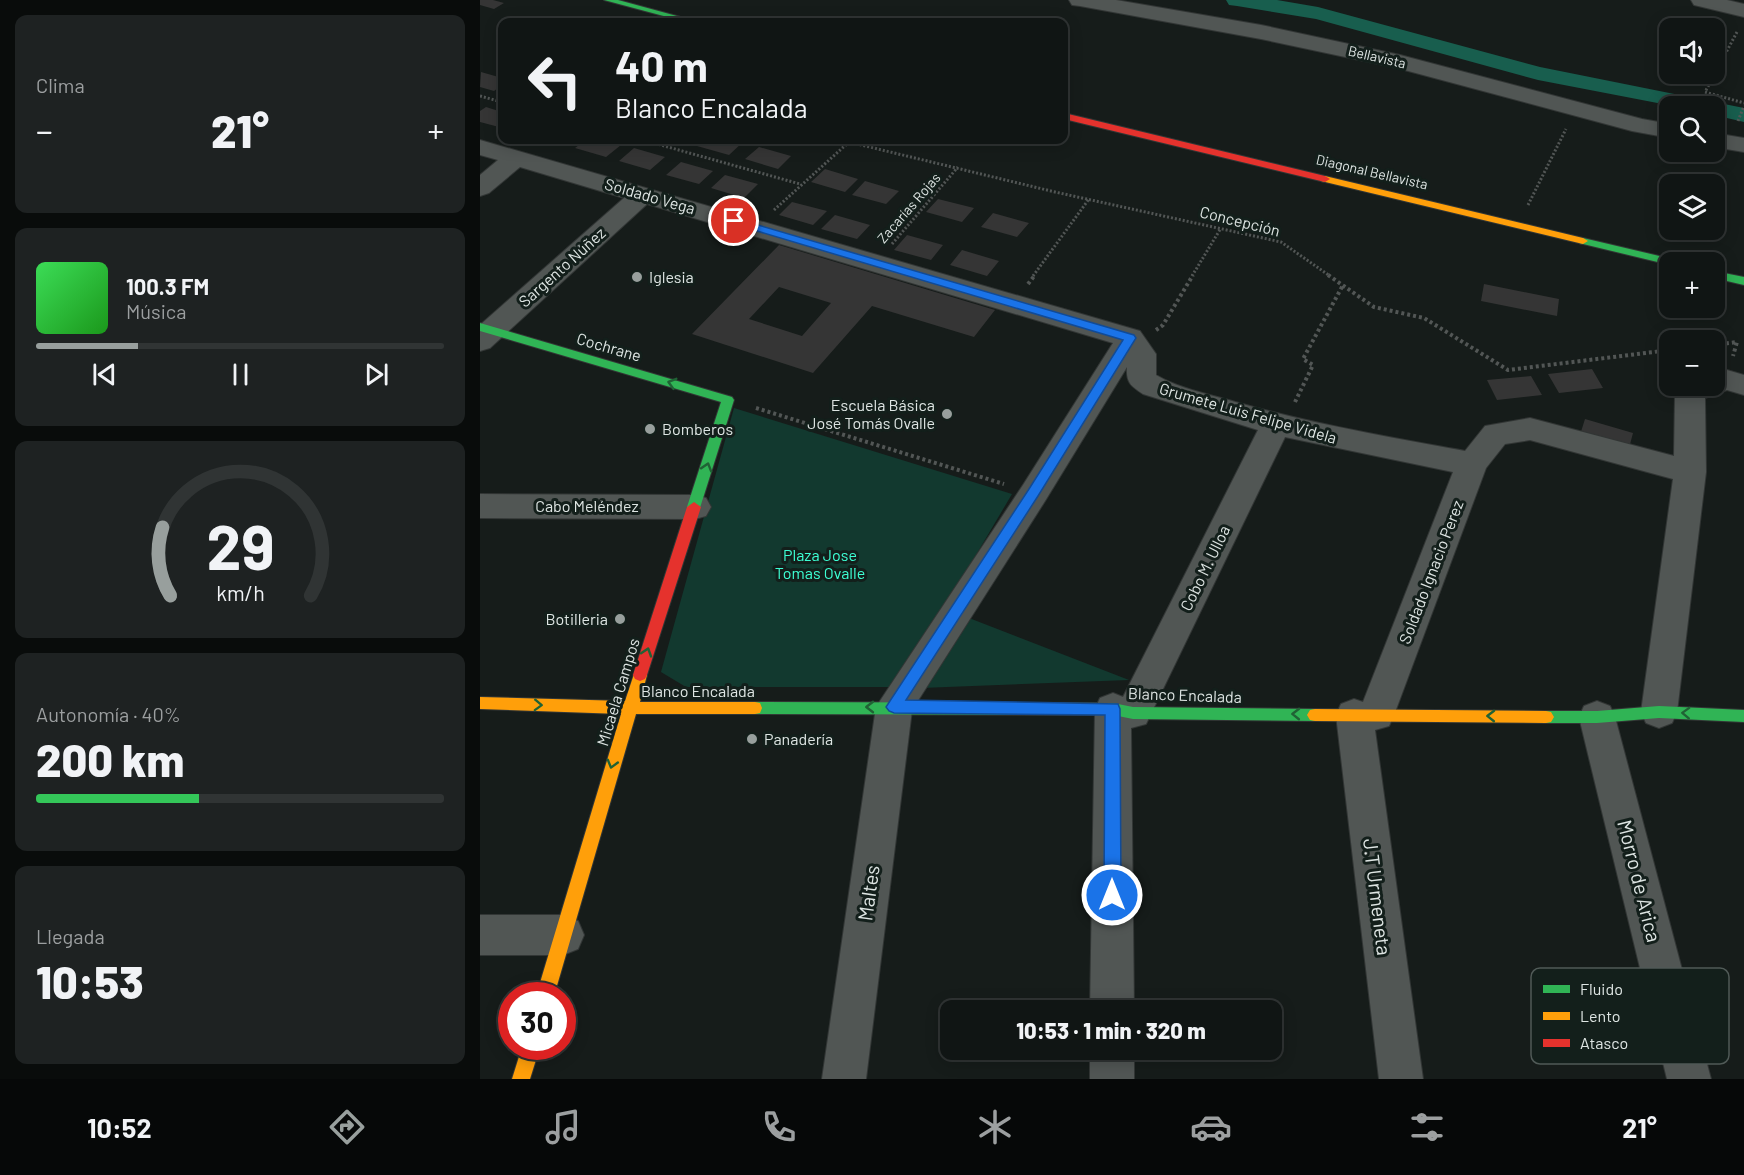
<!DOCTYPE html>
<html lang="es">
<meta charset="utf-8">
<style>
:root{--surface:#101514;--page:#1e2222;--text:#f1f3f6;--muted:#9c9fa0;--line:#303434;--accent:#989f9d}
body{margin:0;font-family:Barlow,sans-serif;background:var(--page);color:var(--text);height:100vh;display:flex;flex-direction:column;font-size:22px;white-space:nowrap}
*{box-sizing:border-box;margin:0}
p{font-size:20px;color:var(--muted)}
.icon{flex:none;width:33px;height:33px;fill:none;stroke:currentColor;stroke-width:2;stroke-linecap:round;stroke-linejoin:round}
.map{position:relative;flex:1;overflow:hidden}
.details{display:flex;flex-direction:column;gap:15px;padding:15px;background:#090c0b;width:480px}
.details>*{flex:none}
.guide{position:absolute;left:18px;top:18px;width:570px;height:126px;border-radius:12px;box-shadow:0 3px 15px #0003,0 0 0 2px var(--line);background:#101514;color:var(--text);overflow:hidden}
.buttons{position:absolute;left:1179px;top:18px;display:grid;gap:12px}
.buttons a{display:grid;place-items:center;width:66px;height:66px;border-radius:12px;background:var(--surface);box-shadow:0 3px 15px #0003,0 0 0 2px var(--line);font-size:30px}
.speed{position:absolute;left:18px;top:982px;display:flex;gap:12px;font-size:30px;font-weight:700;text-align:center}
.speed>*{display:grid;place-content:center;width:78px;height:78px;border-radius:50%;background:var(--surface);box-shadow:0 3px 15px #0003,0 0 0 2px var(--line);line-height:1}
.speed .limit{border:9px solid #d22;background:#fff;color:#111}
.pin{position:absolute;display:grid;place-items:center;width:51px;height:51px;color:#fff;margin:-26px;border:3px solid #fff;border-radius:50%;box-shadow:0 2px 6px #0007}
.me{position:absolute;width:66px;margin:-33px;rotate:0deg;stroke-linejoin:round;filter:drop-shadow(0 0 4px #0008)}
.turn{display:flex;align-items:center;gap:21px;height:126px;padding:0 18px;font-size:27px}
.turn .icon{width:78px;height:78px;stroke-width:2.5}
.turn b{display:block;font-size:42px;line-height:51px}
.big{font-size:45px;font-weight:800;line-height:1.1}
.details .card{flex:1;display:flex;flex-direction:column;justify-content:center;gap:9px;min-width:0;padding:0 21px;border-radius:12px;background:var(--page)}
.details .dial{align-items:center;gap:0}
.dial svg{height:156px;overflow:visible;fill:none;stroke:var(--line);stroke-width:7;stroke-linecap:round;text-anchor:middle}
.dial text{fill:var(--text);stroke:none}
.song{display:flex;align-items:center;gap:18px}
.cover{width:72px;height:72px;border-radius:9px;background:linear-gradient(135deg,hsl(130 70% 55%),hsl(120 70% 35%))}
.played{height:6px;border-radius:3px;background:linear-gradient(90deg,var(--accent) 25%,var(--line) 25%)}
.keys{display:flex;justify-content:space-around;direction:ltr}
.heat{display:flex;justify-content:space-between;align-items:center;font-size:33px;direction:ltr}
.charge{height:9px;border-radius:4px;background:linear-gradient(90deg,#34c759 40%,var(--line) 0)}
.trip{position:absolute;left:460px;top:1000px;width:342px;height:60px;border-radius:12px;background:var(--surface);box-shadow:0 3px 15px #0003,0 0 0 2px var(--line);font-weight:800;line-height:60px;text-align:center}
.tabs{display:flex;height:96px;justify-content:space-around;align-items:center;background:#060808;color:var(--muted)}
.tabs .icon{width:42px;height:42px}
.tabs .current{color:var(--accent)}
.tabs b{font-size:27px;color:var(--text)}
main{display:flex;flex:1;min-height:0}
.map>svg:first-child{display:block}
.green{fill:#12392f}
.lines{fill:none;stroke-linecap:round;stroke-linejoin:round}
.canal{fill:#185e4e;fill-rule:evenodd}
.building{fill:#353535;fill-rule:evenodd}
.street-casing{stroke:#323635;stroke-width:2}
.fast-casing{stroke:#323635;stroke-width:2}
.slow-casing{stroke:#323635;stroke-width:2}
.jam-casing{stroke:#323635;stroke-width:2}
.path-far1{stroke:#525655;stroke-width:3;stroke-dasharray:2 2;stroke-linecap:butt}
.path{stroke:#525655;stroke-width:4;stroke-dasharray:3 3;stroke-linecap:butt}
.street{fill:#515654;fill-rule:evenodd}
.fast{fill:#30b455;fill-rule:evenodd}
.slow{fill:#ff9f0a;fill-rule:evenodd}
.jam{fill:#e5322d;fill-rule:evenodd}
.oneway{stroke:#206235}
.route{fill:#1a73e8;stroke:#114b97;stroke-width:1.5}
.poi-dot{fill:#989f9d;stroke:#131f1b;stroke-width:2}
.labels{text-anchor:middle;stroke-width:6;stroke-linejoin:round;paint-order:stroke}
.far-street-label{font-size:14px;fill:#dee5e3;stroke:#131f1b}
.street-label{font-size:16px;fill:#dee5e3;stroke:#131f1b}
.poi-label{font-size:16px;fill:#dee5e3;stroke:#131f1b;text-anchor:start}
.park-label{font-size:16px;fill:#3dffd4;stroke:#131f1b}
.near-street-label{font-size:20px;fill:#dee5e3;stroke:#131f1b}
.key{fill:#131f1b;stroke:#505a57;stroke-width:1.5}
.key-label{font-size:16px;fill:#dee5e3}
</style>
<main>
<section class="details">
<div class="card"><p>Clima</p>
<div class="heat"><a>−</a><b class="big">21°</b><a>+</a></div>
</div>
<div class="card">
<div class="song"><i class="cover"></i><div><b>100.3 FM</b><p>Música</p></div></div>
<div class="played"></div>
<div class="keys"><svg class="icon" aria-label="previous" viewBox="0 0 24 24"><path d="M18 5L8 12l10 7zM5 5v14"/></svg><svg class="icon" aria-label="pause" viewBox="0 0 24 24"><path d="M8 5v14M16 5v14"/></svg><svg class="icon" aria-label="next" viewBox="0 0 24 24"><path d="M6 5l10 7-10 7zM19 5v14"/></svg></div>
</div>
<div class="card dial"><svg viewBox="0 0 100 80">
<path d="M14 69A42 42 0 1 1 86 69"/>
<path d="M14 69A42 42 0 0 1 10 34" stroke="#989f9d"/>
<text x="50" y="56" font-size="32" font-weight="700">29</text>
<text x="50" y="72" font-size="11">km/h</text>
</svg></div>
<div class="card"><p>Autonomía · 40%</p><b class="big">200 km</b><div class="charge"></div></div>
<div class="card"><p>Llegada</p><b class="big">10:53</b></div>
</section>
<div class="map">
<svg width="1264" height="1079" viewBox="0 0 1264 1079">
<rect width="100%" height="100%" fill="#161c1a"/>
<!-- green -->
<path class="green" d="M254,408l278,86 -114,193h-212l-25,-15z
M489,618l160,62 -208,8z"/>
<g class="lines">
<!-- canal -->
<path class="canal" d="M746,0h51l41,7 222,60 204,41v14l-30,-7v-9h-41l-135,-26 -222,-61 -79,-13 -8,-1z"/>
</g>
<!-- building -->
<path class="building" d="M0,0h13l11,3 -10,6 -14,-4z
M1,72l21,6v7l-8,6 -14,-4z
M6,107l16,5v12l-3,3 -19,-5v-11z
M106,140h18l17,5 -15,12 -31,-9z
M224,140h29l10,2 -14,13 -32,-9z
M279,147l32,9 -13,13 -33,-10z
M154,148l31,9 -15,13 -31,-9z
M201,162l32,9 -14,13 -33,-9z
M345,169l33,10 -13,13 -34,-10z
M245,175l33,9 -14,14 -33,-10z
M385,181l34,10 -13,13 -34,-9z
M458,199l36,9 -12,14 -36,-10z
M312,202l35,9 -14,14 -34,-10z
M513,213l36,10 -12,14 -36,-10z
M355,215l35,10 -13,14 -36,-10z
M427,235l36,10 -12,15 -37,-10z
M299,245l216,65 -21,27 -102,-31 -59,67 -121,-39zM299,287l52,16 -29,33 -53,-17z
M482,250l37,11 -12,15 -37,-11z
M1004,284l75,15 -2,17 -76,-15z
M1112,369l11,19 -44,5 -11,-19z
M1051,376l11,19 -45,5 -10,-20z
M1105,419l48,14 -5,19 -49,-14z"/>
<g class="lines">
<!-- street casing -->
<g class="street-casing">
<path id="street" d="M589,0h47l145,25 139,30 242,64 28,5v14l-38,-7 -235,-63 -136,-29 -181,-33 -8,-1z
M1211,0h36l17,4v13l-50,-12z
M1234,133l30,5v14l-30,-5z
M0,140l660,191 16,23v21c24,14 56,20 83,28 74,21 150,34 226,48l20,-25 45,-8 144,38 1,-64 4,-6h35v-13l13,-3 17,5v20l-17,-5 -22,8 1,74 -29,240 -5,11 -13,5 -13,-5 -5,-11 32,-233 -143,-39 -25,4 -19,24 -92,247 -5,11 -14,4 48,349h-44l-43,-364 5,-11 13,-5 9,3 90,-230 -168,-35 -139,287 -15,4 3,283h-44l5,-302 5,-11 13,-5 10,4 135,-267 -115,-36c-12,-8 -17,-11 -16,-27l-82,134 -133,209 -46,369h-44l54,-372 147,-222 90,-142 -466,-139 -157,144 -10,3v-26l144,-127 -104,-31 -31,26 -9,3v-21l18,-15 -18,-5z
M0,494l215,1 11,3 5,9 -5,9 -11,3 -215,-1z
M1117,701l13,5 5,11 96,362h-44l-88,-362 5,-11z
M0,915h83l15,6 6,14 -6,14 -15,6h-83z
M610,1050h44v29h-44z"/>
</g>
<!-- fast casing -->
<g class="fast-casing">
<path id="fast" d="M124,0h14l81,22h-13z
M1103,238l89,21 6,3h-8v3l-91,-22v-4z
M1234,271l30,6v8l-30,-7z
M0,323l252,74 2,3 -35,111h-10l-2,-4 34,-105 -241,-71z
M275,702l358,1 20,4 182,2 5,1 3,5 -3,5 -5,1 -182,-2 -20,-4 -358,-1 -5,-1 -2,-5 2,-5z
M1179,706l85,4v12l-85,-4 -62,5h-51l-5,-1 -3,-5 3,-5 5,-1h51z"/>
</g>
<!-- slow casing -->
<g class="slow-casing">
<path id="slow" d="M845,176l258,62 5,3 -5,3 -262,-63 -1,-2z
M160,669l5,2 2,4 -7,27h115l5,1 2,5 -2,5 -5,1h-119l-82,282h-18l85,-282 -141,-5v-12l145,4 10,-30z
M835,709l231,2 5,1 3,5 -3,5 -5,1 -231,-2 -5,-1 -3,-5 3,-5z
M42,1047h18l-10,32h-18z"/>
</g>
<!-- jam casing -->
<g class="jam-casing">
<path id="jam" d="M584,113l261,63 5,3 -5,3 -261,-63z
M214,502l7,5 -54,168 -2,4 -5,2 -5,-2 -2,-4 54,-168z"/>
</g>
<!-- path-far1 -->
<path class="path-far1" d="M1257,32l-32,60 39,11
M0,96l22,6
M1258,121l6,-15
M163,140l157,44
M1048,205l38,-76
M294,210l75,-68 206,50 226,50 49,34
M412,244l66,-77
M553,276l56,-77
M712,276l29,-48"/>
<!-- path -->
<path class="path" d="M848,275l46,32 50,11 84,52 162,-20
M548,284l7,-9
M676,330l7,-5 30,-50
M1234,345l23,-3 -4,14
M815,402l18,-37 -10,-6 40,-74
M276,408l248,76"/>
<!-- street -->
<use href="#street" class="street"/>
<!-- fast -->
<use href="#fast" class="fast"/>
<!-- slow -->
<use href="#slow" class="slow"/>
<!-- jam -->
<use href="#jam" class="jam"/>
</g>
<!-- one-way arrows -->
<defs><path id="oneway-chevron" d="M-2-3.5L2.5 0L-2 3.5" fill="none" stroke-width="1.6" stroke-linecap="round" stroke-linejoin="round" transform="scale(1.5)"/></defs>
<g class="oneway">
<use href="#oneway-chevron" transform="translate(192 383) rotate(-164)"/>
<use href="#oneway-chevron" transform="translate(227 467) rotate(-73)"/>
<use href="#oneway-chevron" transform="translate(167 652) rotate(-72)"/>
<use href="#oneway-chevron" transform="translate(58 705) rotate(2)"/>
<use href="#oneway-chevron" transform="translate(390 707) rotate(180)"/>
<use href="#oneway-chevron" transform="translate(1206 713) rotate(-178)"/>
<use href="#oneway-chevron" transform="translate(816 714) rotate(-179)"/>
<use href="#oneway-chevron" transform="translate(1011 716) rotate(-179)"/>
<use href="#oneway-chevron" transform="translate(132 764) rotate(106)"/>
</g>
<!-- route -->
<path class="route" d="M254,218l400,117 2,3 -98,158 -132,204 212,4 2,5 1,186 -3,5 -6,3 -6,-3 -2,-5 1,-180 -211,-2 -5,-2 -3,-4 143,-218 94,-149 -393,-117v-4z"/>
<!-- markers -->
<g class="poi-dot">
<circle cx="157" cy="277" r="6"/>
<circle cx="467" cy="414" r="6"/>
<circle cx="170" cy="429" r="6"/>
<circle cx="140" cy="619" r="6"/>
<circle cx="272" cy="739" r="6"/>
</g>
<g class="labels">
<!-- far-street labels -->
<g class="far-street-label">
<text transform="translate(897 57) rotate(13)" y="5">Bellavista</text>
<text transform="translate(892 172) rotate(13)" y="5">Diagonal Bellavista</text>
<text transform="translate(429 208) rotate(-49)" y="5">Zacarías Rojas</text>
</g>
<!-- street labels -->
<g class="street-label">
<text transform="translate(170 196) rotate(16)" y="6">Soldado Vega</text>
<text transform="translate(760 221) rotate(14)" y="6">Concepción</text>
<text transform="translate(82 267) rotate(-42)" y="6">Sargento Núñez</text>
<text transform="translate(129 347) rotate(16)" y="6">Cochrane</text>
<text transform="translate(768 413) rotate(16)" y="6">Grumete Luis Felipe Videla</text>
<text x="107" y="512">Cabo Meléndez</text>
<text transform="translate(725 568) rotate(-64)" y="6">Cobo M. Ulloa</text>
<text transform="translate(951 572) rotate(-69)" y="6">Soldado Ignacio Perez</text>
<text x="218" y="697">Blanco Encalada</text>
<text transform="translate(138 692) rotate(-73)" y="6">Micaela Campos</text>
<text transform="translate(705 695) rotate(2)" y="6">Blanco Encalada</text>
</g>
<!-- poi labels -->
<g class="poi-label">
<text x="169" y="283">Iglesia</text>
<text x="455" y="411" text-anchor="end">Escuela Básica<tspan x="455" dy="18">José Tomás Ovalle</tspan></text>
<text x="182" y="435">Bomberos</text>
<text x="128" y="625" text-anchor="end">Botilleria</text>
<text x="284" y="745">Panadería</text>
</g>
<!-- park labels -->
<g class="park-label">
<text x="340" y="561">Plaza Jose<tspan x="340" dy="18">Tomas Ovalle</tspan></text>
</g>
<!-- near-street labels -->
<g class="near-street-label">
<text transform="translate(1159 881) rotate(76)" y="7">Morro de Arica</text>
<text transform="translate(389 893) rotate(-82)" y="7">Maltes</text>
<text transform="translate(897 897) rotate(83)" y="7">J.T Urmeneta</text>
</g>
</g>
<!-- legend -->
<rect x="1051" y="968" width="198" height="96" rx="9" class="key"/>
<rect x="1063" y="985" width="27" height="8" fill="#30b455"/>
<rect x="1063" y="1012" width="27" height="8" fill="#ff9f0a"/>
<rect x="1063" y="1039" width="27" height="8" fill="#e5322d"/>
<g class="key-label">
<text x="1100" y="995">Fluido</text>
<text x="1100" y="1022">Lento</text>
<text x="1100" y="1049">Atasco</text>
</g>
</svg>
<div class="buttons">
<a><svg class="icon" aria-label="sound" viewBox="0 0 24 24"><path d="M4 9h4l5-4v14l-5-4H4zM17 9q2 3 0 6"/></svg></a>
<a><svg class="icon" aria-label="search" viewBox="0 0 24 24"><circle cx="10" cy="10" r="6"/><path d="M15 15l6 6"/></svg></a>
<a><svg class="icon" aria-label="layers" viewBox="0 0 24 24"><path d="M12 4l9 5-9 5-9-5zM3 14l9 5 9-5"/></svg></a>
<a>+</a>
<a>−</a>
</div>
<div class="speed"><div class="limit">30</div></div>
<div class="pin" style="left:254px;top:221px;background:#d93025"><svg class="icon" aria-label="arrive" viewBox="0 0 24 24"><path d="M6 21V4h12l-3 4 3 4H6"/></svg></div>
<svg class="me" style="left:632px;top:895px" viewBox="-20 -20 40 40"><circle r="17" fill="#1a73e8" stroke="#fff" stroke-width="3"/><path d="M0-11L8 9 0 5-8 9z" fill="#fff"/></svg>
<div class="trip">10:53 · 1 min · 320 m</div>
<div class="guide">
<div class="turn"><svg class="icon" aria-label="left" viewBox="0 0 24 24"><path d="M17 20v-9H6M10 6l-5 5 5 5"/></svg><div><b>40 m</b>Blanco Encalada</div></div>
</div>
</div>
</main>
<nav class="tabs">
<b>10:52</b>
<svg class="icon current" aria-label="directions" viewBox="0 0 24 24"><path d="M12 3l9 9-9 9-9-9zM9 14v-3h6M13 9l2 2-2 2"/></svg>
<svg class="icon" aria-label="music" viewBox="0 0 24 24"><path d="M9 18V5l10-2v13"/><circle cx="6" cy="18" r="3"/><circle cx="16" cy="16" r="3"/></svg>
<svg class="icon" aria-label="phone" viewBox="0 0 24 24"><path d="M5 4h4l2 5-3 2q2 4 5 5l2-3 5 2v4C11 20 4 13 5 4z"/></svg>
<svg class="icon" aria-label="climate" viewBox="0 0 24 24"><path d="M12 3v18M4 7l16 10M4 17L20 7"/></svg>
<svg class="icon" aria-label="car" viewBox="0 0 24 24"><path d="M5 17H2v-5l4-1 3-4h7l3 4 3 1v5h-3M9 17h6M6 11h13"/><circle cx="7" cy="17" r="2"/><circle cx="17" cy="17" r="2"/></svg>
<svg class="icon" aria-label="filters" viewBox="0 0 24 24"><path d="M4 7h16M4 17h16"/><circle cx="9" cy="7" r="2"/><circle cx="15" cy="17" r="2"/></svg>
<b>21°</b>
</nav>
